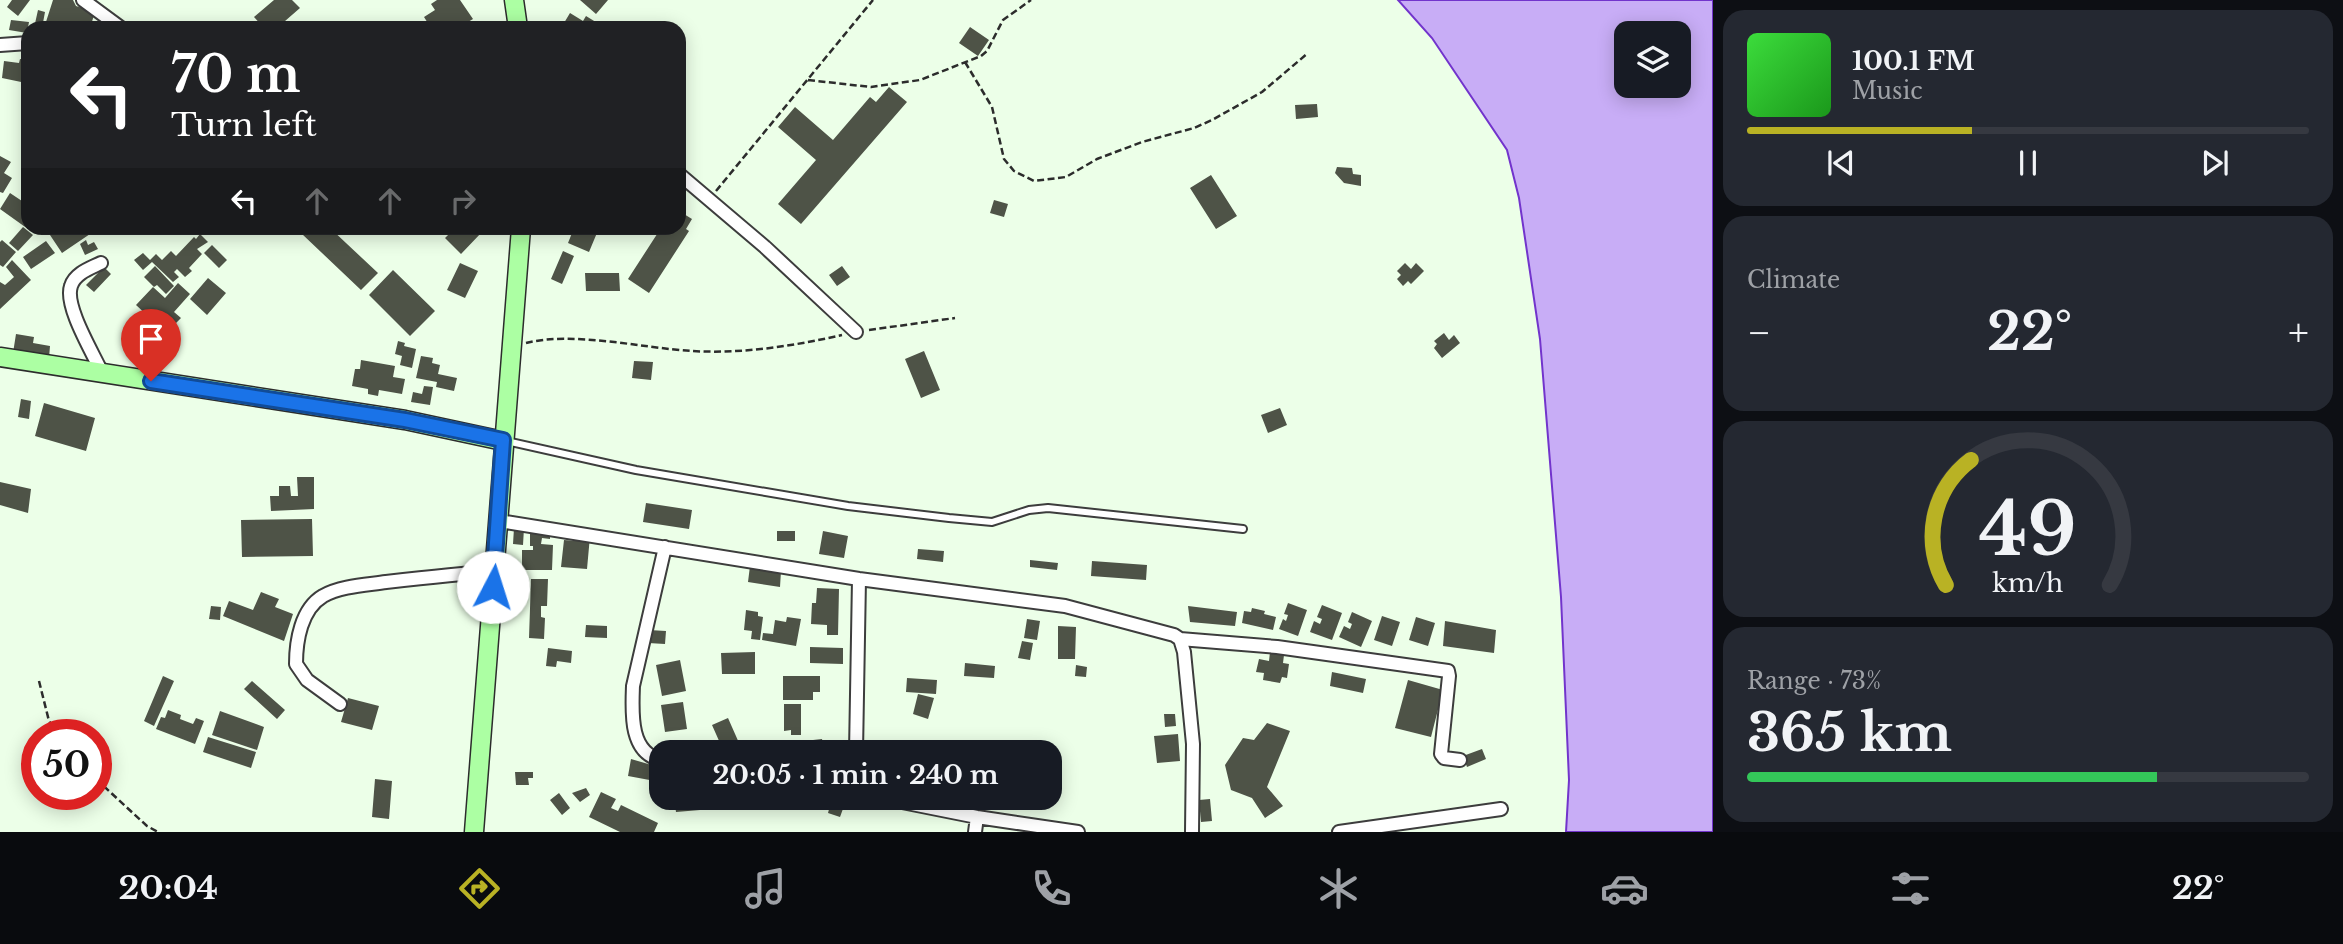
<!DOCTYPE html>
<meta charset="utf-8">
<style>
:root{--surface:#171b24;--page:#242831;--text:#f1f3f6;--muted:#9ea1a6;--line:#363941;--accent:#b9b224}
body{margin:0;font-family:"Libre Baskerville",serif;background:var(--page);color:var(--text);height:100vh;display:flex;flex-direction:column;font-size:26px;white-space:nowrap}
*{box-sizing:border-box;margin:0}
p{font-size:23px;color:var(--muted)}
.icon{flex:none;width:38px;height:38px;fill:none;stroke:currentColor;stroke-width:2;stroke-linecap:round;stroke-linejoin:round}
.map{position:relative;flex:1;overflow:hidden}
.details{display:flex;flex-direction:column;gap:10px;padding:10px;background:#0d0f14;width:630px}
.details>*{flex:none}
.banner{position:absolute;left:21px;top:21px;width:665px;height:214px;border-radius:21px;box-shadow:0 4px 18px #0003;background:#202124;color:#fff;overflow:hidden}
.fabs{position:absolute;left:1614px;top:21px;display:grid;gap:14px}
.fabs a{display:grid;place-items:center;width:77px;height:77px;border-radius:14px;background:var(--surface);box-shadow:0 4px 18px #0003;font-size:35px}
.speed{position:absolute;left:21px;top:719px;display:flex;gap:14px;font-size:35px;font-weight:700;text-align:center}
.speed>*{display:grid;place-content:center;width:91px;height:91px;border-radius:50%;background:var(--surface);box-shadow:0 4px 18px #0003;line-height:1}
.speed .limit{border:10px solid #d22;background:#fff;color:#111}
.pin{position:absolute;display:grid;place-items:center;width:60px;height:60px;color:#fff;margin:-72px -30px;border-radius:50% 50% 50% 0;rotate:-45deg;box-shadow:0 0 7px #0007}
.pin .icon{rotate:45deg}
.me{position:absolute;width:77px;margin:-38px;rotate:5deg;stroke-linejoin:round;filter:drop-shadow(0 0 5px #0008)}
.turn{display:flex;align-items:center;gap:24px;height:147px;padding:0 35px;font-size:32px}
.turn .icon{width:91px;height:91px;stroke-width:2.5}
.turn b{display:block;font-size:49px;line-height:60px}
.lanes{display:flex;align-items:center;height:66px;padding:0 35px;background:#0003;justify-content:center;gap:35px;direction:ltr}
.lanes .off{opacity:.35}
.big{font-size:52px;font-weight:700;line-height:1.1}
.details .widget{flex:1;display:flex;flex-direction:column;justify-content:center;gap:10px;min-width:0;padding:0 24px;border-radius:21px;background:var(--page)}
.details .dial{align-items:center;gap:0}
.dial svg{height:182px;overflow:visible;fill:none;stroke:var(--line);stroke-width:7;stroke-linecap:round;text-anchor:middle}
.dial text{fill:var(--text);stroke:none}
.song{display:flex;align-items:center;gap:21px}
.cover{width:84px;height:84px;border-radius:10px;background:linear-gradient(135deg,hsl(120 70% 55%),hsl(120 70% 35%))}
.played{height:7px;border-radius:4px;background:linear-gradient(90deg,var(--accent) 40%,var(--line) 40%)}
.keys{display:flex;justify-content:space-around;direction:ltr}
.heat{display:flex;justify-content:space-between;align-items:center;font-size:38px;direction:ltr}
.charge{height:10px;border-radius:5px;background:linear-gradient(90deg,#34c759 73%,var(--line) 0)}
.trip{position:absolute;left:649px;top:740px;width:413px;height:70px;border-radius:21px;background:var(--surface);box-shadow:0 4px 18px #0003;font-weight:700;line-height:70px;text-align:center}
.tabs{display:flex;height:112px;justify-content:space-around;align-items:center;background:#090b0e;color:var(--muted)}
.tabs .icon{width:49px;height:49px}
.tabs .selected{color:var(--accent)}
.tabs b{font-size:32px;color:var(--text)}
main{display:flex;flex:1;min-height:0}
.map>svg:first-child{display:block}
.water{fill:#c8adf6;stroke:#7234cc;stroke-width:2;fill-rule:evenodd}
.building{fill:#4e5347}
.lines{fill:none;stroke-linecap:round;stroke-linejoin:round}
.lane-casing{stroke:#3d3d3d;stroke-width:10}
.street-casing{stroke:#3d3d3d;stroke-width:16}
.secondary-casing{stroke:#2c2c2c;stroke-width:21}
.path{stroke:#2c2c2c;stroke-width:2.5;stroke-dasharray:7 3.5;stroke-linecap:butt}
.lane{stroke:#fff;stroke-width:6}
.street{stroke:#fff;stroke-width:12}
.secondary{stroke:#acffa3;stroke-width:18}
.route-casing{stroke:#114b97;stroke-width:18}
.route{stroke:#1a73e8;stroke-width:12}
</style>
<main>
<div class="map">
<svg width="1713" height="832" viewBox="0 0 1713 832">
<rect width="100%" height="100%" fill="#ecffe8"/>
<!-- water -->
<path class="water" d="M1398,0h315v832h-147l3,-52 -8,-183 -21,-258 -21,-141 -12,-48 -75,-112zM1626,33h52v53h-52z"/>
<!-- building -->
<path class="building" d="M12,0h18l-12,16 -11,-9z
M53,0h20l3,6 19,6 -5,16h-35l-10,-3z
M274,0h18l8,8 -23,20h-13l-10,-11z
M437,0h23l13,19 -10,6 -3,-4 -11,7 -5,-3 -4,3h-9l-7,-11 11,-7 -4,-6z
M580,0h28l-12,14z
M38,10l7,2 -3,16h-8z
M570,13l13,8 3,-5 13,8 -3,4h-35z
M11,20l18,2 -2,11 -18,-3z
M970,27l19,13 -11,16 -19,-13z
M20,59l8,1 -2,23 -24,-5 2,-17 15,2z
M889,87l18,15 -106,122 -23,-20 38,-44 -38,-33 17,-20 38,33 37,-43 6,5z
M1317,104l1,13 -22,2 -1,-14z
M0,156l11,6 -7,11 8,5 -9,15 -3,-1z
M1337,167l15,1 1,6 8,1v11l-17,-3 -9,-10z
M1211,175l26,41 -21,13 -26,-41z
M10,193l18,12v24l-28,-20z
M994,200l14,4 -4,13 -14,-4z
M679,211l13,8 -6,10 3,2 -40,62 -21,-14 33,-51h18z
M23,227l10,8 -15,16 -9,-8z
M61,228h25l4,6 -28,19 -12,-18z
M308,228h22l48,45 -17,17 -59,-56z
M455,228h22l5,4 -21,22 -16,-16z
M574,228h25l-10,24 -21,-9z
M200,234l8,8 -11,7 5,5 -13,14 3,3 -7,6 -8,-8 -3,3 5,5 -6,5 -21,-20 -9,8 -9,-10 9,-7 7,7 6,-6 6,6 9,-9 5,5 18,-19 2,2z
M2,240l14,12 -13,15 -3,-2v-23z
M86,240l2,5 6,-3 4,7 -13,6 -5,-11z
M46,241l9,12 -24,16 -8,-12z
M212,245l15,15 -8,8 -15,-15z
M563,251l11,5 -12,28 -11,-5z
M12,260l19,20 -31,29v-27l5,3 9,-8 -8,-10z
M460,263l18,8 -13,27 -18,-8z
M1405,263l6,6 5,-6 8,8 -13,13 -3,-3 -5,5 -6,-7 4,-4 -4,-4z
M155,266l19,20 -8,8 -9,-9 -3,2 -10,-10z
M842,266l8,11 -13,9 -8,-11z
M104,267l7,7 -17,18 -8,-7z
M393,270l42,41 -25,25 -41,-41z
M585,273h34l1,18h-34z
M208,278l18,15 -19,22 -17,-16z
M178,283l12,11 -16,18 7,6 -10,10 -17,-15 -4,5 -14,-13 17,-18 12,11z
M1444,333l5,7 5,-5 6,8 -18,15 -8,-10 3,-4 -3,-3z
M16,334l18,3 -1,6 17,3 -1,12 -36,-5z
M398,341l7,2 -1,3 12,3 -4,19 -12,-3 2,-9 -7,-2z
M924,351l16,39 -19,8 -16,-39z
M421,356l12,2 -1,5 8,2 -2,9 19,4 -3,13 -18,-4 1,-5 -21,-4z
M361,360l34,6 -2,11 12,2 -3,15 -23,-4 -1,6 -10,-2v-5l-16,-3 3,-17h5z
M634,361l19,1 -2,18 -19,-2z
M424,386l9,1 -3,18 -19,-3 2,-10 9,2z
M21,399l10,2 -2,18 -11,-2z
M44,403l51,15 -9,33 -51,-15z
M1280,408l7,17 -19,8 -7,-18z
M297,477h17v32l-43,2 -1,-15h9v-10h11l1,10h7z
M0,482l31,7 -3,24 -28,-8z
M646,503l46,7 -3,19 -46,-7z
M312,519l1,37 -71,1 -1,-37z
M514,528h10l-1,17 -10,-1z
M530,530h20v9l-8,-1 -1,6 12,1 -1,25h-30v-20h11v-4h-3z
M777,531h18v10h-18z
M823,531l25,5 -4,22 -25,-4z
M578,535l12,1 -3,33 -26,-2 3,-27 13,1z
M918,549l26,2 -1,11 -26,-3z
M1030,560l28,3 -1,7 -27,-3z
M1092,561l55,4 -1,15 -55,-4z
M750,566l31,5 -1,16 -32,-5z
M531,579h17l-1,27h-6v11l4,1 -1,21 -15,-1z
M817,588l22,1 -1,46h-11v-10l-16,-1 1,-21h4z
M261,592l18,7 -4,8 18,7 -9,27 -61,-25 6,-15 24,9z
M1288,603l19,7 -9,26 -19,-7 4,-10 3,2 2,-6 -4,-1z
M1322,605l20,8 -10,27 -22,-8 4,-11 6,3 2,-5 -5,-2z
M211,606l10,1 -1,13 -11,-1z
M1188,606l49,6 -2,14 -45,-4z
M1252,608l13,3 -1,3 12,3 -3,13 -31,-7 2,-12 7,1z
M746,610l12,2v4l5,1 -3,23 -9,-1 1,-8 -8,-1z
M1352,612l20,9 -11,26 -22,-10 5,-11 6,3 2,-5 -4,-2z
M1382,616l18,6 -8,24 -18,-6z
M787,617l14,2 -5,27 -34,-6 1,-7 10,1 2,-14 11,2z
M1416,617l19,6 -7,23 -19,-6z
M1027,619l13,2 -3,19 -13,-2z
M1445,621l51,9 -2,23 -51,-7z
M586,625l21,1v12l-22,-1z
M1058,626l18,1 -1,32h-17z
M649,630l17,1 -1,13 -17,-1z
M1022,641l11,2 -3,17 -12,-2z
M810,647l33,1v16l-33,-1z
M548,648l24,3 -1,12 -14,-2 -1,6 -10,-1z
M755,652v22h-33l-1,-21z
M1270,652l14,3 -1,8 6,1 -2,14 -5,-1 -2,6 -17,-3 1,-7 -8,-1 3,-13 10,2z
M680,660l6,31 -24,5 -6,-31z
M965,663l30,3 -1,12 -30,-2z
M1076,665l11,2 -1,10 -11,-1z
M1332,672l34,7 -3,14 -33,-7z
M163,676l11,5 -20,45 -10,-5z
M783,676h37v16h-7v8h-30z
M907,678l30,2 -1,14 -30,-2z
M1408,680l35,10 -12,47 -36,-9z
M252,681l33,29 -8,9 -33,-30z
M918,694l16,4 -6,21 -15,-5z
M348,698l31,8 -7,24 -31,-8z
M683,702l4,27 -22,3 -4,-27z
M784,704h17v31h-10v-5l-7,1z
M168,710l13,5 -1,4 13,5 3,-6 8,3 -9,23 -39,-15 5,-12 4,1z
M220,711l44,16 -7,23 -45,-15z
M1164,714h11l1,12 -11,1z
M728,718l15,34h-19l-12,-27z
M1267,723l23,8 -23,56 16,19 -18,12 -13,-20 -21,-8 -6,-25 18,-27 11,2z
M1178,734l2,27 -23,2 -3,-27z
M208,737l48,15 -5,16 -48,-16z
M822,739l1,5 13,-1 1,9h-40l-1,-6h9l-1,-5z
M1482,749l4,10 -19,8 -4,-11z
M631,759l24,7v15l-27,-5z
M515,772h18v6h-5l1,7h-13z
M375,779l17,2 -3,38 -17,-2z
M586,788l4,7 -10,7 -8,-9z
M601,792l15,7 -5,9 7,3 3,-6 37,18 -4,9h-34l-31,-15z
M559,793l11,15 -8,7 -12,-15z
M674,798h24l2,12 -24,2z
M1210,799l2,22 -11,1 -2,-22z
M831,802l13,4 -4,11 -12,-4z"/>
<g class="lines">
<!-- lane casing -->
<g class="lane-casing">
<path id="lane" d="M506,441l130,29 212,36 101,12 43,4 37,-12 19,-2 195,21"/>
</g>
<!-- street casing -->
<g class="street-casing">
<path id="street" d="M83,0l38,28
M0,45l28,-2
M679,174l86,73 91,85
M101,263c-10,5 -26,10 -30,23 -7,20 22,67 31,87
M499,521l360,58 206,27 109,29 6,4 4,13 9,92 -1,88
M1180,639l97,8 171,24 1,5 -8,78 3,4 16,2
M340,704l-33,-24 -11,-16c0,-23 5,-55 27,-68 18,-10 43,-11 63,-14 36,-4 72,-8 108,-11
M856,752l3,-173
M662,760c-33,-6 -30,-48 -29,-74l32,-139
M882,798l95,19 101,15
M975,832l2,-15
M1339,832l162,-23"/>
</g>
<!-- secondary casing -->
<g class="secondary-casing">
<path id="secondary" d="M514,0l4,28
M0,357l405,63 98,21
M474,832l47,-604"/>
</g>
<!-- path -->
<path class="path" d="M965,62l27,45 12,52 10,12 20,10 32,-4 31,-18 45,-17 52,-14 18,-8 50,-28 46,-39
M808,80l63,7 49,-7 61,-24 6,-5 16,-31 28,-20
M716,191l157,-191
M869,330l86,-12
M526,343c47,-12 116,5 166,8 51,3 101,-5 150,-16
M39,681l10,40 10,14
M96,779l51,47 11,6"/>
<!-- lane -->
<use href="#lane" class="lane"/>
<!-- street -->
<use href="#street" class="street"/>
<!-- secondary -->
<use href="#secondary" class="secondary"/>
</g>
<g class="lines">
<!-- route casing -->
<g class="route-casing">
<path id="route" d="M151,381l254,39 98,20 -10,147"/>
</g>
<!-- route -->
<use href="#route" class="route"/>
</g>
</svg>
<div class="fabs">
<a><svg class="icon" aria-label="layers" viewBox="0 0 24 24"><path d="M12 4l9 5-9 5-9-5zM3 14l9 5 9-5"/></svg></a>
</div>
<div class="speed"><div class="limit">50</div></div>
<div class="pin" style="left:151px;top:381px;background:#d93025"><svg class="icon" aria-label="arrive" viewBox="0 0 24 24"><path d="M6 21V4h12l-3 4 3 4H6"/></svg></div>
<svg class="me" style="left:493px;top:587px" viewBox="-20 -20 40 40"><circle r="19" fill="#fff"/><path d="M0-13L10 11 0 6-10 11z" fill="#1a73e8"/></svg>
<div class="trip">20:05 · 1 min · 240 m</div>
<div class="banner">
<div class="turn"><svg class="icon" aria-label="left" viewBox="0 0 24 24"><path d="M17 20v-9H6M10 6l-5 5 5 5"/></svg><div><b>70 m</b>Turn left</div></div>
<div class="lanes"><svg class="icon" aria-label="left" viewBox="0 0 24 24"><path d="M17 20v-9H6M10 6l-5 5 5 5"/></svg><svg class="icon off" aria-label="ahead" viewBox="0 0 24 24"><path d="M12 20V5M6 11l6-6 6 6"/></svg><svg class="icon off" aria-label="ahead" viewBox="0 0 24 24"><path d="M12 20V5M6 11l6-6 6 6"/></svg><svg class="icon off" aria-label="right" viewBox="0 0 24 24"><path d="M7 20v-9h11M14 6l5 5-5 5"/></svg></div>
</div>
</div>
<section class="details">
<div class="widget">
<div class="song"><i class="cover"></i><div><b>100.1 FM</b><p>Music</p></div></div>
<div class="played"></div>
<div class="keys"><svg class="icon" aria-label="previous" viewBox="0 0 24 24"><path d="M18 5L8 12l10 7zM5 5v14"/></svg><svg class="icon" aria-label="pause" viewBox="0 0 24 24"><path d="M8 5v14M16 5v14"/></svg><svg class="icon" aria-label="next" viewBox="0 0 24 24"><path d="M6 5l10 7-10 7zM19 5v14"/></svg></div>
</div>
<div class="widget"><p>Climate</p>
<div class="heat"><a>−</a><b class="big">22°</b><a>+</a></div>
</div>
<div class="widget dial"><svg viewBox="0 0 100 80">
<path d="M14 69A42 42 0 1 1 86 69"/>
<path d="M14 69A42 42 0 0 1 25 14" stroke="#b9b224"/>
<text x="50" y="56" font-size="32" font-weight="700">49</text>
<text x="50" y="72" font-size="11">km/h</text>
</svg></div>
<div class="widget"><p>Range · 73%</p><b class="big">365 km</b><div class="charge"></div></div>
</section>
</main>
<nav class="tabs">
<b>20:04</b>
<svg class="icon selected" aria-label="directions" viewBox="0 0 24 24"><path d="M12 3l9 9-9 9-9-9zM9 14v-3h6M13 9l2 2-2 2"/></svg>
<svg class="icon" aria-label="music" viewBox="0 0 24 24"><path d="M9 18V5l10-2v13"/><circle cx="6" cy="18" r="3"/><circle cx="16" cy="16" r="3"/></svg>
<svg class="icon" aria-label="phone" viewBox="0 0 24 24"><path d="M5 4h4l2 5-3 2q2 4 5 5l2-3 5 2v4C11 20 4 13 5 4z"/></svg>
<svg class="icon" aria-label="climate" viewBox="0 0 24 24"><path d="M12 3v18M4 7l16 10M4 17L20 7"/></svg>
<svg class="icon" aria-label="car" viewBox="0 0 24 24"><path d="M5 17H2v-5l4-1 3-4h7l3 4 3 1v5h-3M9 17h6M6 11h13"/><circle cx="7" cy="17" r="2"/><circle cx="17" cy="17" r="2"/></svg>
<svg class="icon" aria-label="filters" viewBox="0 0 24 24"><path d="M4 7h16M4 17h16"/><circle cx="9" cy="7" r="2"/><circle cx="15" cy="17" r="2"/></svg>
<b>22°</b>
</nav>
